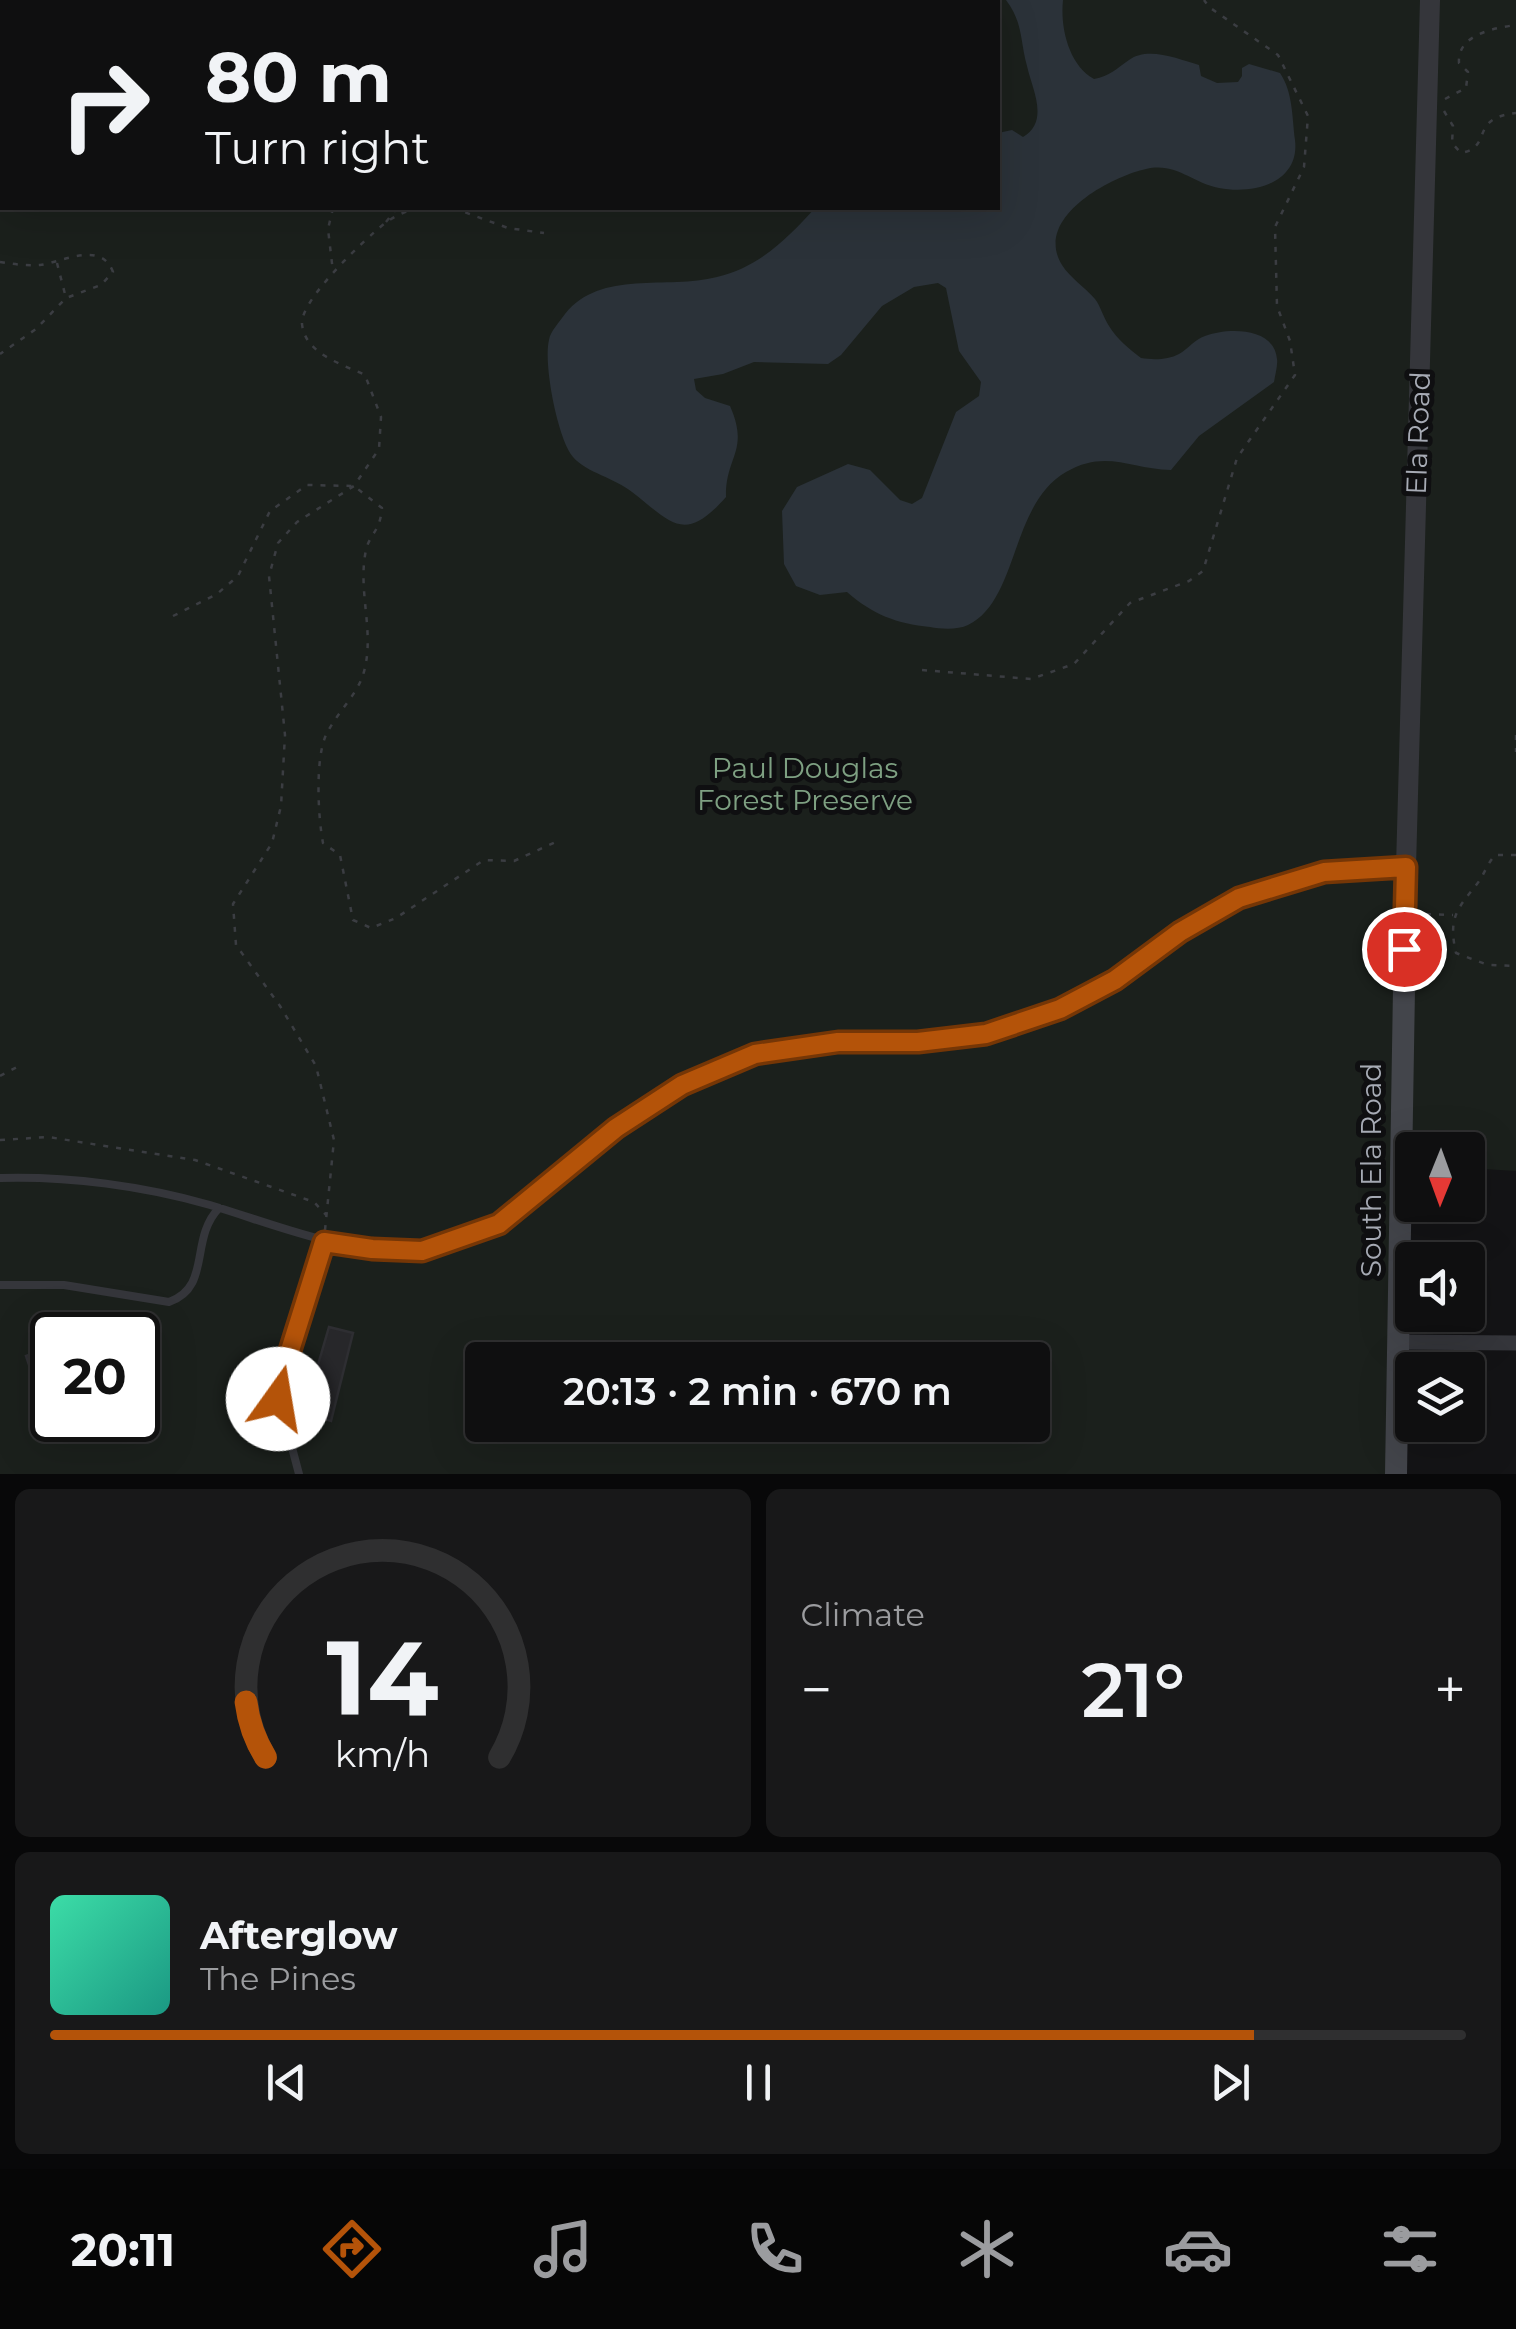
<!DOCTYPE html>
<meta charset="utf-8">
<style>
:root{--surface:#0f0f10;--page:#181819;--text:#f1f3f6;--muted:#9b9c9f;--line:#2f2f30;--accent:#b45309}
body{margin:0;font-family:Montserrat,sans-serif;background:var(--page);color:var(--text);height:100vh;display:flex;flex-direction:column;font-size:38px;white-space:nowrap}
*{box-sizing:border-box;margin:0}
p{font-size:32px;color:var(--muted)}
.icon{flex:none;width:55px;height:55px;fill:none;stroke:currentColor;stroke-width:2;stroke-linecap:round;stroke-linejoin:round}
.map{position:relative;height:1474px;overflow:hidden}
.details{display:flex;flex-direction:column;gap:15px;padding:15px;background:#080809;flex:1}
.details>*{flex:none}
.banner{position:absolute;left:0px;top:0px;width:1000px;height:210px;box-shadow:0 10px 40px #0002,0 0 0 2px var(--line);background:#0f0f10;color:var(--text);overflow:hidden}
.needle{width:65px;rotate:181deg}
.fabs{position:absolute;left:1395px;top:1132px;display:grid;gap:20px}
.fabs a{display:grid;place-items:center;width:90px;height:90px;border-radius:10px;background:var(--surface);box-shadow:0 10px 40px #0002,0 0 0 2px var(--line);font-size:50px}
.speed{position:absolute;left:30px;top:1312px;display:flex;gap:20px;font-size:50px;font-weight:700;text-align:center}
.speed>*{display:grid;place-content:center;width:130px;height:130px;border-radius:50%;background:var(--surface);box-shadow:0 10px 40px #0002,0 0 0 2px var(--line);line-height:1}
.speed .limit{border:5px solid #111;border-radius:15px;background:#fff;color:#111}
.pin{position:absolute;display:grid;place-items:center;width:85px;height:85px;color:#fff;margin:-42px;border:5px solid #fff;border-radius:50%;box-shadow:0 2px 10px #0007}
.me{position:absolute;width:110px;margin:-55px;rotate:13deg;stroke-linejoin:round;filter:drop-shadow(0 0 8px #0008)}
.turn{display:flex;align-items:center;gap:35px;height:210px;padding:0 40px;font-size:45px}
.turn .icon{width:130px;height:130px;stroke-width:2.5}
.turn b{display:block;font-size:70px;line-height:85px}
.big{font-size:75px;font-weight:600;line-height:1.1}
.details .card{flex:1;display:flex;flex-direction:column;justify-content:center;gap:15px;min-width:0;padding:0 35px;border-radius:15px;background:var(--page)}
.details .dial{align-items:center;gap:0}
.dial svg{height:260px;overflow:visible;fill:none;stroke:var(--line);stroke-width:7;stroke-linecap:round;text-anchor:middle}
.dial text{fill:var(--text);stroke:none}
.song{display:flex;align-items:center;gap:30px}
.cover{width:120px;height:120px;border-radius:15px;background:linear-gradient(135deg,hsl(160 70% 55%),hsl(170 70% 35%))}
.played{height:10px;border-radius:5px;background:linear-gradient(90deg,var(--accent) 85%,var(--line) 85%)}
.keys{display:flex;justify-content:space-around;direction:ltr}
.heat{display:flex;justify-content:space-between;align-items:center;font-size:55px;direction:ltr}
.details .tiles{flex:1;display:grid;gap:15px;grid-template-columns:1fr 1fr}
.card:last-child{grid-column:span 2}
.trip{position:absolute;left:465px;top:1342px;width:585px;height:100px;border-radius:10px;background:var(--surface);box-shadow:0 10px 40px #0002,0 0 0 2px var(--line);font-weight:600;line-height:100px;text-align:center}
.dock{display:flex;height:160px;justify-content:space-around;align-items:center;background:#060606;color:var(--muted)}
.dock .icon{width:70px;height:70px}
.dock .active{color:var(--accent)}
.dock b{font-size:45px;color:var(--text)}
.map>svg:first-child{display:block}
.green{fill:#1b201c;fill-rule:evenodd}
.water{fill:#2b3239}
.building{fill:#27272a;stroke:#2e2e32;stroke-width:2.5}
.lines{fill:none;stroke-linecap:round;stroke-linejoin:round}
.path{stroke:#3b3d42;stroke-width:2.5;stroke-dasharray:5 8;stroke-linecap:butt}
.service{stroke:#35363b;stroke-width:8}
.minor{stroke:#35363b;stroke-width:15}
.tertiary{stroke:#35363b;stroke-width:20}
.secondary{stroke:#43454b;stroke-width:22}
.route-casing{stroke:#753606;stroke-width:25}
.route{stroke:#b45309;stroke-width:18}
.labels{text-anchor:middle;stroke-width:10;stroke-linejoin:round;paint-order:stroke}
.street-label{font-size:28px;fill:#a7abb5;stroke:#0f0f11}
.park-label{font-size:28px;fill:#7ea082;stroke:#0f0f11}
</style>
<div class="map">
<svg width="1516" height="1474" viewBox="0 0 1516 1474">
<rect width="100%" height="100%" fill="#141416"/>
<!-- green -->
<path class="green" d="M0,0h1516v1171l-48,-3v-18h-56v14h-12l-4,310h-1396zM2,2h996v206h-996zM52,1335h86v85h-86zM482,1360h550v65h-550z"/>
<!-- water -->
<path class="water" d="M1006,0h57c-3,28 6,65 31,79 16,-3 22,-10 35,-19 19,-14 49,-1 70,5l2,11 16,7 21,-1 4,-6v-8l7,-4 31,9c13,19 12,44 15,67 5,42 -40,55 -76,48 -27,-5 -43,-26 -73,-19 -36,8 -113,49 -84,96 8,13 23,22 33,34 6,8 8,18 14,27 8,13 20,23 32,32 12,2 27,2 38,-4 9,-5 16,-15 26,-18 21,-8 69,-10 72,23 1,6 -2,16 -3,23l-75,54 -28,34c-41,-1 -65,-21 -105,2 -56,32 -47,128 -98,153 -10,5 -27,4 -38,2 -33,-3 -58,-13 -83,-35l-27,3 -24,-9 -12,-22 -2,-53 15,-24 51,-23 22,6 30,30 12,4 10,-6 34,-86 23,-16 2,-14 -22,-31 -13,-63 -8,-5 -24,4 -32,19 -41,49 -13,9 -74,-2 -31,12 -29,5 2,11 9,8 25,8c20,45 -5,51 -4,91 -42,48 -55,25 -94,-5 -17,-14 -45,-19 -59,-35 -15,-17 -30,-93 -24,-117 1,-8 11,-19 16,-26 36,-45 102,-24 152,-37 42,-10 70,-38 98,-69h183v-75l14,-3 11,7c27,-16 9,-48 4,-71 -7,-25 -4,-44 -21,-66z"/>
<!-- building -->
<path class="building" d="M329,1327l24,6 -22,88 -27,-8z
M52,1346v30l-17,7 -9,-27z"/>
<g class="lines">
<!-- path -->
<path class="path" d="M329,0l1,2
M433,0l1,2
M1445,99l21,-11 2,-16 -9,-9c-2,-28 34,-35 57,-38
M1444,111l9,15 -1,17 9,10c33,-6 7,-35 55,-40
M333,208l-5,21 5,43
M453,208l55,20 36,5
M386,222l11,-14
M0,262c13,2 27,4 40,3 23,-3 61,-25 73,7l-12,13 -35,13 -30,31 -36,25
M57,263l9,35
M173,616l44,-22 21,-18 32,-65 37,-26 47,1 28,22c-2,24 -12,25 -16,42 -9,42 10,84 -3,125 -7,21 -27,39 -37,60 -11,24 -8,82 -3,108l17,12 13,65 18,8 25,-10 88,-58 30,1 46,-21
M922,670l109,9 43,-15 56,-61 59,-22 14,-10 34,-113 58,-83 -5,-34 -13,-35 -2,-79 29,-60 4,-51 -30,-61 -69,-48 -5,-7
M1516,735v17
M1516,855h-21c-8,9 -11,20 -18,29 -20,25 -29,34 -21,69l32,12 28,1
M1426,914l27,1
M0,1076l17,-9
M0,1140l48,-3 147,23 119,42 12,13
M325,1230l9,-90 -18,-74 -36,-60 -44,-61 -3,-41 39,-61 9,-37 4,-71 -16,-159 9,-33 19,-21 57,-36 25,-37 2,-32 -16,-42c-23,-11 -60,-21 -63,-51 -2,-24 62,-84 82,-100 9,-7 23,-14 34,-16"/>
<!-- service -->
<path class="service" d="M0,1178c69,-2 144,8 210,27 63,19 116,42 183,45 10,0 21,3 31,1 105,-20 168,-118 259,-166 49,-26 105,-41 160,-43 47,-2 96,2 143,-9 45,-10 94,-30 132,-56 40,-27 77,-59 121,-79 51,-23 107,-28 162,-31
M0,1285h64l105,17c43,-15 20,-63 50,-94
M284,1368l22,6
M299,1474l-22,-83 47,-149"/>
<!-- minor -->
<path class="minor" d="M1400,1342l116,1"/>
<!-- tertiary -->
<path class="tertiary" d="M1406,867l24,-867"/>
<!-- secondary -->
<path class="secondary" d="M1396,1474l10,-607"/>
</g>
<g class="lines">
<!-- route casing -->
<g class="route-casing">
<path id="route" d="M278,1399l-1,-7 47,-150 48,7 50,2 77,-27 117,-96 66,-43 73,-31 83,-12h80l68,-8 74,-25 55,-29 65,-48 59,-34 85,-26 82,-5 -2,82"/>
</g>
<!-- route -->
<use href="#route" class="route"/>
</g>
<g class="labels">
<!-- street labels -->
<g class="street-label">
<text transform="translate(1418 433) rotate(-88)" y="10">Ela Road</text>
<text transform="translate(1371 1170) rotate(-90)" y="10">South Ela Road</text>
</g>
<!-- park labels -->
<g class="park-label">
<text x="805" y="778">Paul Douglas<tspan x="805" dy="32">Forest Preserve</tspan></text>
</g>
</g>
</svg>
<div class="fabs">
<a><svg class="needle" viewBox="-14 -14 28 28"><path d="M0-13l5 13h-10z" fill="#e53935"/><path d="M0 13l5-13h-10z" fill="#9b9c9f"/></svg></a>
<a><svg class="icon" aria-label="sound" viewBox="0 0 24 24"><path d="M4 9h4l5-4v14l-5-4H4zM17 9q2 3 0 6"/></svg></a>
<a><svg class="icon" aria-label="layers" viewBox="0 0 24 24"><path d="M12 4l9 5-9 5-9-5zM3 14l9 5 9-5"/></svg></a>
</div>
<div class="speed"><div class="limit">20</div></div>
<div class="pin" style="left:1404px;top:949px;background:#d93025"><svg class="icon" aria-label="arrive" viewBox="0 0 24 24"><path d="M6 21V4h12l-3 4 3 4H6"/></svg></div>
<svg class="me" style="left:278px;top:1399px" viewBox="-20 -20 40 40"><circle r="19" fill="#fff"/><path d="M0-13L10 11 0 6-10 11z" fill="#b45309"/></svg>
<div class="trip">20:13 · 2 min · 670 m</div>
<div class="banner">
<div class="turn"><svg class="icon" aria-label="right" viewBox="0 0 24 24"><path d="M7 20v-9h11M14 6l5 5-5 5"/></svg><div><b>80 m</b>Turn right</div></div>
</div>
</div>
<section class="details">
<div class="tiles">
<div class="card dial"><svg viewBox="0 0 100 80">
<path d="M14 69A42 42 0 1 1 86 69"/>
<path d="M14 69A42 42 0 0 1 8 52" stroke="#b45309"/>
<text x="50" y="56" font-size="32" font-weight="700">14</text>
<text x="50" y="72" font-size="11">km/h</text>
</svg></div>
<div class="card"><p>Climate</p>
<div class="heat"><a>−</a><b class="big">21°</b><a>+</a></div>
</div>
<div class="card">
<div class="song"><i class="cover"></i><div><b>Afterglow</b><p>The Pines</p></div></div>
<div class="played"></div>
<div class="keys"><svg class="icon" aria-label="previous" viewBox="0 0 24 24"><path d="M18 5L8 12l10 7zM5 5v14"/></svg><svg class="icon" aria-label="pause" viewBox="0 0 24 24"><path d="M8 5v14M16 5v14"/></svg><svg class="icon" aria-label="next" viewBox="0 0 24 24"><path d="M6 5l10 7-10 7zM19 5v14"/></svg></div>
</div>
</div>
</section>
<nav class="dock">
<b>20:11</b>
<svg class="icon active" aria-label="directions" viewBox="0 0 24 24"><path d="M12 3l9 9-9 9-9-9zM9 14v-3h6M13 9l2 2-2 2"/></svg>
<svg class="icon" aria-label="music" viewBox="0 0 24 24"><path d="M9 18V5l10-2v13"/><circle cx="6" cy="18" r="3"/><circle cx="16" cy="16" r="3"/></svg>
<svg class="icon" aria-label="phone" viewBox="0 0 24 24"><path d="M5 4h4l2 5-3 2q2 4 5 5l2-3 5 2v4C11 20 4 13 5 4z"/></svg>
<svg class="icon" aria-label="climate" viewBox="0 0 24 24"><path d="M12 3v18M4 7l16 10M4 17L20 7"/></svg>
<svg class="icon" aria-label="car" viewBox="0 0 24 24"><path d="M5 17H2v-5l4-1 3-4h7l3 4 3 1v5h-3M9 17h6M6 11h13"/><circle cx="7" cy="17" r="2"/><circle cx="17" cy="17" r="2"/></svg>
<svg class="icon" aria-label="filters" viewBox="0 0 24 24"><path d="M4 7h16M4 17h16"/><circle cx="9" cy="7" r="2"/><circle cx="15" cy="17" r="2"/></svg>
</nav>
